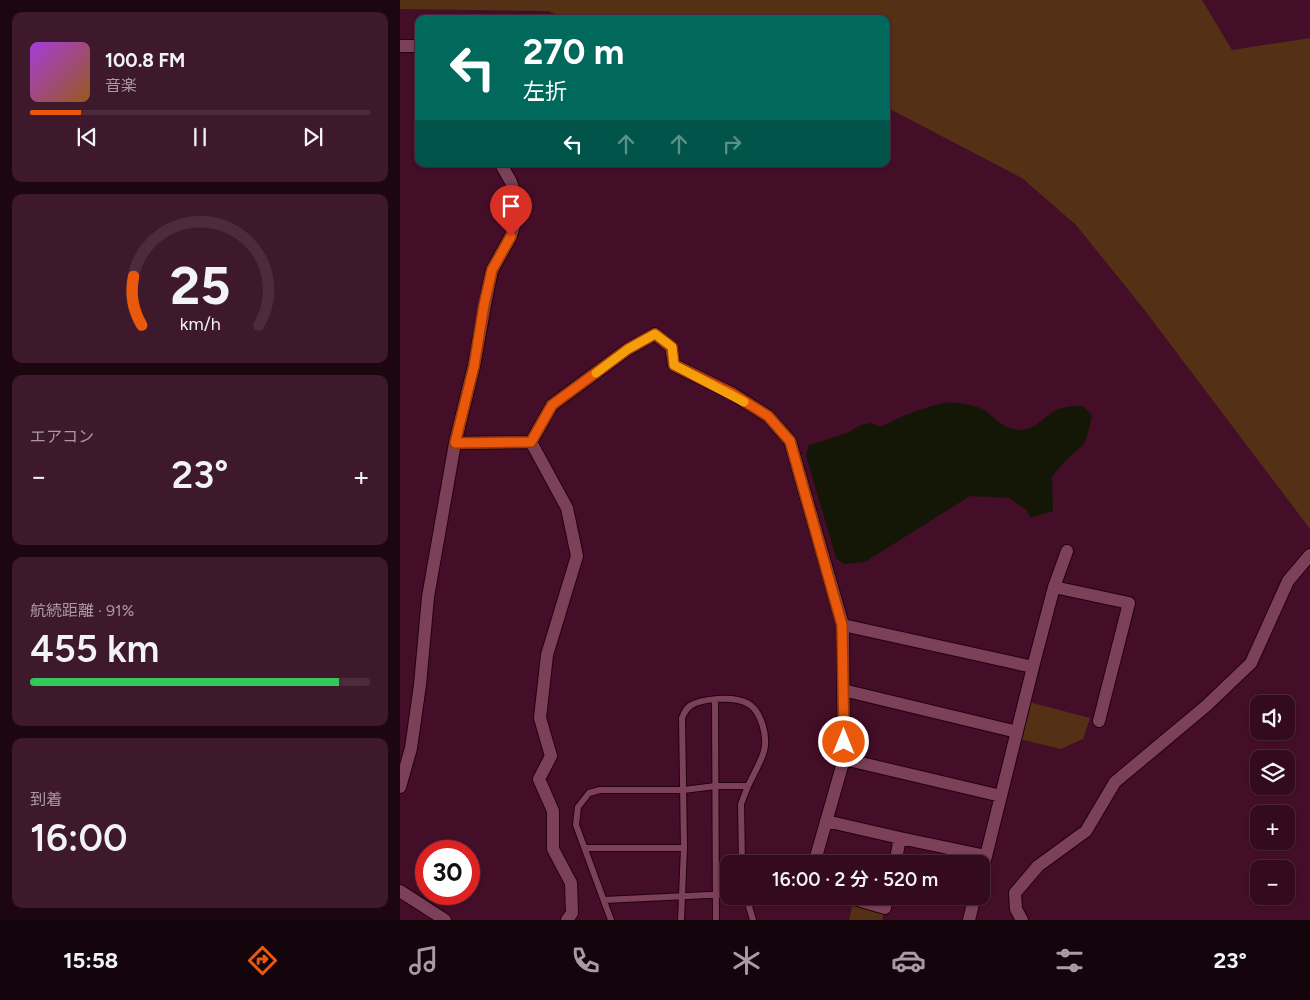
<!DOCTYPE html>
<html lang="ja">
<meta charset="utf-8">
<style>
:root{--surface:#330a1e;--page:#3e182b;--text:#f1f3f6;--muted:#a99aa4;--line:#4e2b3c;--accent:#ea580c}
body{margin:0;font-family:Figtree,"Noto Sans JP",sans-serif;background:var(--page);color:var(--text);height:100vh;display:flex;flex-direction:column;font-size:19px;white-space:nowrap}
*{box-sizing:border-box;margin:0}
p{font-size:16px;color:var(--muted)}
.icon{flex:none;width:28px;height:28px;fill:none;stroke:currentColor;stroke-width:2;stroke-linecap:round;stroke-linejoin:round}
.map{position:relative;flex:1;overflow:hidden}
.sheet{display:flex;flex-direction:column;gap:12px;padding:12px;background:#1c0610;width:400px}
.sheet>*{flex:none}
.banner{position:absolute;left:15px;top:15px;width:475px;height:152px;border-radius:10px;box-shadow:0 1px 4px #0004,0 0 0 1px var(--line);background:#00695c;color:#fff;overflow:hidden}
.tools{position:absolute;left:850px;top:695px;display:grid;gap:10px}
.tools a{display:grid;place-items:center;width:45px;height:45px;border-radius:10px;background:var(--surface);box-shadow:0 1px 4px #0004,0 0 0 1px var(--line);font-size:25px}
.speed{position:absolute;left:15px;top:840px;display:flex;gap:10px;font-size:25px;font-weight:700;text-align:center}
.speed>*{display:grid;place-content:center;width:65px;height:65px;border-radius:50%;background:var(--surface);box-shadow:0 1px 4px #0004,0 0 0 1px var(--line);line-height:1}
.speed .limit{border:8px solid #d22;background:#fff;color:#111}
.pin{position:absolute;display:grid;place-items:center;width:42px;height:42px;color:#fff;margin:-51px -21px;border-radius:50% 50% 50% 0;rotate:-45deg;box-shadow:0 0 5px #0007}
.pin .icon{rotate:45deg}
.me{position:absolute;width:55px;margin:-28px;rotate:0deg;stroke-linejoin:round;filter:drop-shadow(0 0 4px #0008)}
.turn{display:flex;align-items:center;gap:18px;height:105px;padding:0 25px;font-size:22px}
.turn .icon{width:65px;height:65px;stroke-width:2.5}
.turn b{display:block;font-size:35px;line-height:42px}
.lanes{display:flex;align-items:center;height:48px;padding:0 25px;background:#0003;justify-content:center;gap:25px;direction:ltr}
.lanes .off{opacity:.35}
.big{font-size:38px;font-weight:600;line-height:1.1}
.sheet .tile{flex:1;display:flex;flex-direction:column;justify-content:center;gap:8px;min-width:0;padding:0 18px;border-radius:10px;background:var(--page)}
.sheet .dial{align-items:center;gap:0}
.dial svg{height:130px;overflow:visible;fill:none;stroke:var(--line);stroke-width:7;stroke-linecap:round;text-anchor:middle}
.dial text{fill:var(--text);stroke:none}
.song{display:flex;align-items:center;gap:15px}
.cover{width:60px;height:60px;border-radius:8px;background:linear-gradient(135deg,hsl(280 70% 55%),hsl(30 70% 35%))}
.played{height:5px;border-radius:2px;background:linear-gradient(90deg,var(--accent) 15%,var(--line) 15%)}
.keys{display:flex;justify-content:space-around;direction:ltr}
.heat{display:flex;justify-content:space-between;align-items:center;font-size:28px;direction:ltr}
.charge{height:8px;border-radius:4px;background:linear-gradient(90deg,#34c759 91%,var(--line) 0)}
.trip{position:absolute;left:320px;top:855px;width:270px;height:50px;border-radius:10px;background:var(--surface);box-shadow:0 1px 4px #0004,0 0 0 1px var(--line);font-weight:600;line-height:50px;text-align:center}
.dock{display:flex;height:80px;justify-content:space-around;align-items:center;background:#14040c;color:var(--muted)}
.dock .icon{width:35px;height:35px}
.dock .current{color:var(--accent)}
.dock b{font-size:22px;color:var(--text)}
main{display:flex;flex:1;min-height:0}
.map>svg:first-child{display:block}
.green{fill:#543014}
.water{fill:#151706}
.lines{fill:none;stroke-linecap:round;stroke-linejoin:round}
.service-casing{stroke:#240010;stroke-width:8}
.minor-casing{stroke:#240010;stroke-width:14}
.service{stroke:#7c4158;stroke-width:6}
.minor{stroke:#7c4158;stroke-width:12}
.route-casing{stroke:#983908;stroke-width:12}
.route{stroke:#ea580c;stroke-width:9}
.slow{stroke:#f59e0b;stroke-width:9}
</style>
<main>
<section class="sheet">
<div class="tile">
<div class="song"><i class="cover"></i><div><b>100.8 FM</b><p>音楽</p></div></div>
<div class="played"></div>
<div class="keys"><svg class="icon" aria-label="previous" viewBox="0 0 24 24"><path d="M18 5L8 12l10 7zM5 5v14"/></svg><svg class="icon" aria-label="pause" viewBox="0 0 24 24"><path d="M8 5v14M16 5v14"/></svg><svg class="icon" aria-label="next" viewBox="0 0 24 24"><path d="M6 5l10 7-10 7zM19 5v14"/></svg></div>
</div>
<div class="tile dial"><svg viewBox="0 0 100 80">
<path d="M14 69A42 42 0 1 1 86 69"/>
<path d="M14 69A42 42 0 0 1 9 39" stroke="#ea580c"/>
<text x="50" y="56" font-size="32" font-weight="700">25</text>
<text x="50" y="72" font-size="11">km/h</text>
</svg></div>
<div class="tile"><p>エアコン</p>
<div class="heat"><a>−</a><b class="big">23°</b><a>+</a></div>
</div>
<div class="tile"><p>航続距離 · 91%</p><b class="big">455 km</b><div class="charge"></div></div>
<div class="tile"><p>到着</p><b class="big">16:00</b></div>
</section>
<div class="map">
<svg width="910" height="920" viewBox="0 0 910 920">
<rect width="100%" height="100%" fill="#440e28"/>
<!-- green -->
<path class="green" d="M0,0h802l30,50 78,-12v491l-167,-221 -67,-83 -54,-47 -136,-71v-88h-318l-20,-8 -148,-2z
M625,701l65,17 -7,21 -22,10 -46,-11z
M454,899l31,9 -3,12h-33z"/>
<!-- water -->
<path class="water" d="M550,402c11,2 24,2 34,8 12,8 20,20 36,20 14,0 22,-11 33,-18 9,-6 20,-6 30,-6l9,9 -3,14 -5,15 -20,18 -12,15 1,34 -23,7 -3,-8 -18,-12 -39,-2 -105,66 -21,2 -8,-6 -30,-103 3,-10 38,-12 14,-8 10,-2 9,4c22,-11 45,-21 70,-25z"/>
<g class="lines">
<!-- service casing -->
<g class="service-casing">
<path id="service" d="M315,700l1,220
M185,848h99
M346,896l7,24
M204,900l125,-6
M211,920l-35,-95 2,-18 11,-14 11,-3h83l33,-4h32l-7,18 1,60
M281,920l3,-72 -2,-130c2,-5 4,-9 8,-12 12,-8 44,-10 57,-3 14,7 21,33 17,48 -3,11 -11,24 -16,35"/>
</g>
<!-- minor casing -->
<g class="minor-casing">
<path id="minor" d="M0,46h19
M131,442l36,66 10,48 -30,99 -7,63 11,38 -12,23 14,32v38l18,34 1,30 -5,7
M55,443l76,-1 21,-37 76,-56 27,-15 16,13 3,18 59,29 35,22 22,25 53,184
M654,587l75,16 -30,118
M633,667l21,-80 13,-36
M443,690l174,42
M444,759l157,37
M0,787l11,-39 9,-63 8,-88 27,-154 19,-77 11,-61 7,-35 19,-34 8,-29 -8,-25 -10,-18
M426,821l74,17
M414,864l30,-105 -1,-134 190,42 -47,189 -86,-18 -5,26
M581,873l5,-17
M0,891l45,29
M444,896l41,12 2,-12
M569,920l6,-24
M622,920l-6,-11 -1,-16 23,-27 48,-35 29,-49 91,-76 45,-43 37,-82 22,-26"/>
</g>
<!-- service -->
<use href="#service" class="service"/>
<!-- minor -->
<use href="#minor" class="minor"/>
</g>
<g class="lines">
<!-- route casing -->
<g class="route-casing">
<path id="route" d="M111,236l-19,34 -8,35 -10,61 -19,77 76,-1 21,-37 76,-56 27,-15 17,13 2,18 59,29 35,22 22,25 52,184 2,117"/>
</g>
<!-- route -->
<use href="#route" class="route"/>
<!-- slow -->
<path class="slow" d="M196,373l32,-24 27,-15 17,13 2,18 70,37"/>
</g>
</svg>
<div class="tools">
<a><svg class="icon" aria-label="sound" viewBox="0 0 24 24"><path d="M4 9h4l5-4v14l-5-4H4zM17 9q2 3 0 6"/></svg></a>
<a><svg class="icon" aria-label="layers" viewBox="0 0 24 24"><path d="M12 4l9 5-9 5-9-5zM3 14l9 5 9-5"/></svg></a>
<a>+</a>
<a>−</a>
</div>
<div class="speed"><div class="limit">30</div></div>
<div class="pin" style="left:111px;top:236px;background:#d93025"><svg class="icon" aria-label="arrive" viewBox="0 0 24 24"><path d="M6 21V4h12l-3 4 3 4H6"/></svg></div>
<svg class="me" style="left:444px;top:742px" viewBox="-20 -20 40 40"><circle r="17" fill="#ea580c" stroke="#fff" stroke-width="3"/><path d="M0-11L8 9 0 5-8 9z" fill="#fff"/></svg>
<div class="trip">16:00 · 2 分 · 520 m</div>
<div class="banner">
<div class="turn"><svg class="icon" aria-label="left" viewBox="0 0 24 24"><path d="M17 20v-9H6M10 6l-5 5 5 5"/></svg><div><b>270 m</b>左折</div></div>
<div class="lanes"><svg class="icon" aria-label="left" viewBox="0 0 24 24"><path d="M17 20v-9H6M10 6l-5 5 5 5"/></svg><svg class="icon off" aria-label="ahead" viewBox="0 0 24 24"><path d="M12 20V5M6 11l6-6 6 6"/></svg><svg class="icon off" aria-label="ahead" viewBox="0 0 24 24"><path d="M12 20V5M6 11l6-6 6 6"/></svg><svg class="icon off" aria-label="right" viewBox="0 0 24 24"><path d="M7 20v-9h11M14 6l5 5-5 5"/></svg></div>
</div>
</div>
</main>
<nav class="dock">
<b>15:58</b>
<svg class="icon current" aria-label="directions" viewBox="0 0 24 24"><path d="M12 3l9 9-9 9-9-9zM9 14v-3h6M13 9l2 2-2 2"/></svg>
<svg class="icon" aria-label="music" viewBox="0 0 24 24"><path d="M9 18V5l10-2v13"/><circle cx="6" cy="18" r="3"/><circle cx="16" cy="16" r="3"/></svg>
<svg class="icon" aria-label="phone" viewBox="0 0 24 24"><path d="M5 4h4l2 5-3 2q2 4 5 5l2-3 5 2v4C11 20 4 13 5 4z"/></svg>
<svg class="icon" aria-label="climate" viewBox="0 0 24 24"><path d="M12 3v18M4 7l16 10M4 17L20 7"/></svg>
<svg class="icon" aria-label="car" viewBox="0 0 24 24"><path d="M5 17H2v-5l4-1 3-4h7l3 4 3 1v5h-3M9 17h6M6 11h13"/><circle cx="7" cy="17" r="2"/><circle cx="17" cy="17" r="2"/></svg>
<svg class="icon" aria-label="filters" viewBox="0 0 24 24"><path d="M4 7h16M4 17h16"/><circle cx="9" cy="7" r="2"/><circle cx="15" cy="17" r="2"/></svg>
<b>23°</b>
</nav>
